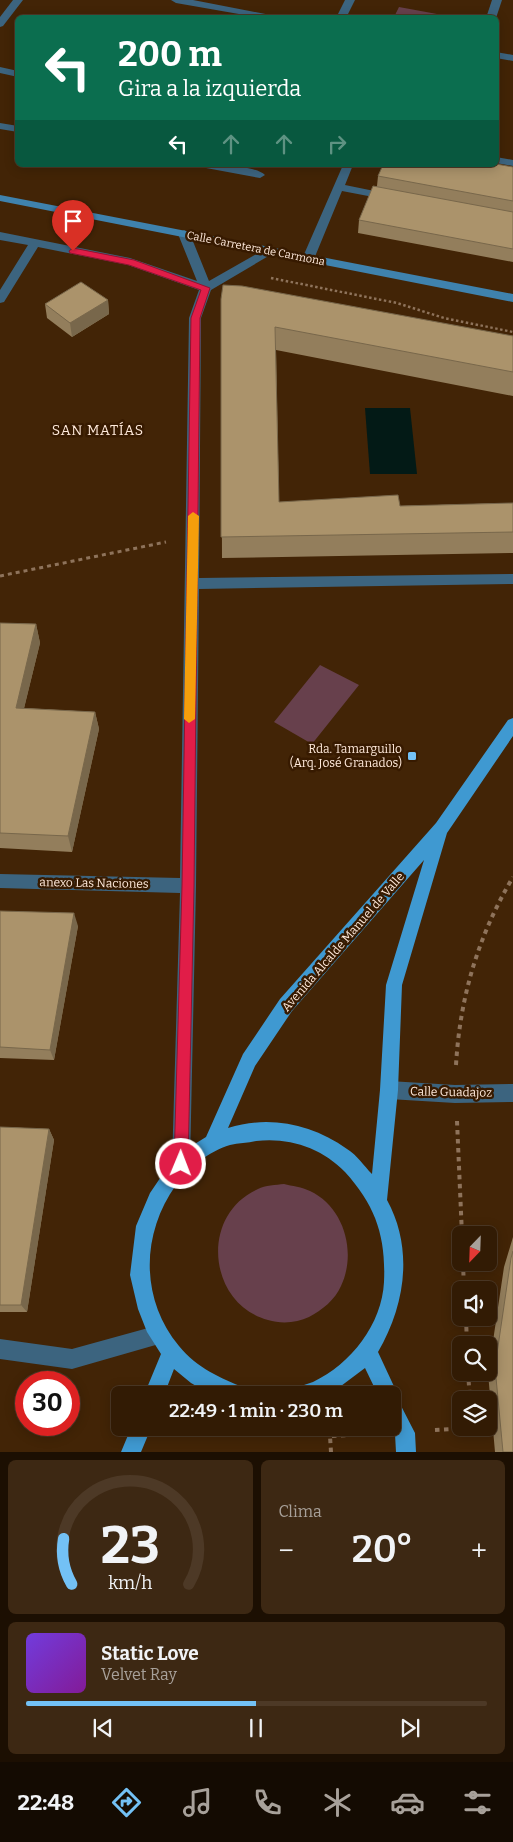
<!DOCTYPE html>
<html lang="es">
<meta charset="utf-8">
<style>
:root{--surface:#321b04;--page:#3d2813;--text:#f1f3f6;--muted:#a8a19a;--line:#4d3926;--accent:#73c1f5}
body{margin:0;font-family:Bitter,serif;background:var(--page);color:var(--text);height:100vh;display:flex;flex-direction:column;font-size:19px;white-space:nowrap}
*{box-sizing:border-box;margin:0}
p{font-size:16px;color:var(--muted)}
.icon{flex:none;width:28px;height:28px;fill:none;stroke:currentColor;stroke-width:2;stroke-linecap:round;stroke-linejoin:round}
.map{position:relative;height:1452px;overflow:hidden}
.panel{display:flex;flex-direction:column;gap:8px;padding:8px;background:#1c0f02;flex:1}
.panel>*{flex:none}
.top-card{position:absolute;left:15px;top:15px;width:484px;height:152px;border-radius:8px;box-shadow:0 2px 12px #0003,0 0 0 1px var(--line);background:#0b6e4f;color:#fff;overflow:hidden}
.needle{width:32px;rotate:203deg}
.controls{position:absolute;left:452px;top:1226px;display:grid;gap:10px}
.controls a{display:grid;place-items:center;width:45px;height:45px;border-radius:8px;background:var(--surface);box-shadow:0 2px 12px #0003,0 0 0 1px var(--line);font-size:25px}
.speed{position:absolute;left:15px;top:1371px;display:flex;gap:10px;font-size:25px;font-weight:700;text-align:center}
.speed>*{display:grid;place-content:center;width:65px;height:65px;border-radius:50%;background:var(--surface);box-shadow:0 2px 12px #0003,0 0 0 1px var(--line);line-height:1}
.speed .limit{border:8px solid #d22;background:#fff;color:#111}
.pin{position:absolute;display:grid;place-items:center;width:42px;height:42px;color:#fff;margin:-51px -21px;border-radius:50% 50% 50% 0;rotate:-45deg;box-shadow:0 0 5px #0007}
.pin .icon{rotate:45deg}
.me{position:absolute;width:55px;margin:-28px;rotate:1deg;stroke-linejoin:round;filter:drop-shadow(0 0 4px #0008)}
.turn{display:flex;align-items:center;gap:18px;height:105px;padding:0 20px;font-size:22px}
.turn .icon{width:65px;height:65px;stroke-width:2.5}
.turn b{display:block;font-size:35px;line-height:42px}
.lanes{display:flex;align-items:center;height:48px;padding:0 20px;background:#0003;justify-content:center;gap:25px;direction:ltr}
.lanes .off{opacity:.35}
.big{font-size:38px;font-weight:600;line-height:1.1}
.panel .widget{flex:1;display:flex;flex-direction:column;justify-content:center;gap:8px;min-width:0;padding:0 18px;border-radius:8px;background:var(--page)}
.panel .dial{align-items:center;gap:0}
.dial svg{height:130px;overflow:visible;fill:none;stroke:var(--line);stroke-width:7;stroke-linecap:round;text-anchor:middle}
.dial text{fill:var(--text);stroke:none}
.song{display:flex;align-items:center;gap:15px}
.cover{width:60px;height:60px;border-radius:8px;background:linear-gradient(135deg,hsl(260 70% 55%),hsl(290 70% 35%))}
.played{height:5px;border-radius:2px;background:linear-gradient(90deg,var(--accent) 50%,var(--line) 50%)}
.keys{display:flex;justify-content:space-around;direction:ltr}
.heat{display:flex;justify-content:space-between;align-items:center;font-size:28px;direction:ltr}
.panel .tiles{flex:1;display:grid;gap:8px;grid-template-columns:1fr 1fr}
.widget:last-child{grid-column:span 2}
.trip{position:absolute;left:111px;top:1386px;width:290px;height:50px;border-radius:8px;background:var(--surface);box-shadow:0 2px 12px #0003,0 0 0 1px var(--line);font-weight:600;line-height:50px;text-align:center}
.tabs{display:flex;height:80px;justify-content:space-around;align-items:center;background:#140b02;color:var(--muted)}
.tabs .icon{width:35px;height:35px}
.tabs .selected{color:var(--accent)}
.tabs b{font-size:22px;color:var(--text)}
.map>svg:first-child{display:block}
.green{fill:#67404c}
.water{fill:#031a16}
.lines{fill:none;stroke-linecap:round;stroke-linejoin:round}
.path-far2{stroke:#8e735b;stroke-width:2.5;stroke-dasharray:2.5 2.5;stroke-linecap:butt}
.path-far1{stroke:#8e735b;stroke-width:3;stroke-dasharray:4 4;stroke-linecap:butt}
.path{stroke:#8e735b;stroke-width:4;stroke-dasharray:4.5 4.5;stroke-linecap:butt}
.lane{fill:#3c647f;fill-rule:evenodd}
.street{fill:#3c647f;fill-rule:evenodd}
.secondary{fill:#3f82ad;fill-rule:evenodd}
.primary{fill:#3f99d1;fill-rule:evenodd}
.wall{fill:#937e5c}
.shaded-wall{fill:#78674b}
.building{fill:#ab936b;stroke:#78674b}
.route{fill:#e11d48;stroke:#92132f}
.slow{fill:#f59e0b}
.poi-dot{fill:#73c1f5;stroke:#371a00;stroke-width:2}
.labels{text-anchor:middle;stroke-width:5;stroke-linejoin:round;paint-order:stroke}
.far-street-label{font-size:11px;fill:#ffeadb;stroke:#371a00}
.poi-label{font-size:12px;fill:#ffeadb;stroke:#371a00;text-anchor:end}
.street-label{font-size:12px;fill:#ffeadb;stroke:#371a00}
.neighbourhood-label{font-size:14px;letter-spacing:1px;fill:#ffeadb;stroke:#371a00}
</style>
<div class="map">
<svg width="513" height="1452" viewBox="0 0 513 1452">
<rect width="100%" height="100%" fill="#422406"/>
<!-- green -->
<path class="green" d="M399,7l38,7 -1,3h-42z
M320,665l39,20 -47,59 -38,-22z
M284,1184c8,2 18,3 26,7 34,16 47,61 31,95 -6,14 -19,24 -32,31 -12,6 -28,7 -41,3 -60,-16 -69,-105 -10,-131 7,-4 18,-4 26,-5z"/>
<!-- water -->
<path class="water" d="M365,408h45l7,66h-47z"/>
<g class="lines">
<!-- path-far2 -->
<path class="path-far2" d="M271,278l126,25 47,15 69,14"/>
<!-- path-far1 -->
<path class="path-far1" d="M0,576l166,-34"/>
<!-- path -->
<path class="path" d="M456,1065c4,-68 22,-129 57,-188
M457,1121l5,114
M463,1262l1,28
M466,1318l1,27
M468,1372l2,28
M435,1430l36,-2
M331,1452l-1,-16 44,-2"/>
<!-- lane -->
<path class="lane" d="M159,1325l7,3 3,7 -3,7 -94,27 -72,-10v-20l72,10z"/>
<!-- street -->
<path class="street" d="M13,0h10l-20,26 -3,1v-10z
M171,0h22l93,18h-25l-85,-15z
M345,0h10l-9,18h-10z
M492,0h10l-6,18h-10z
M496,52l17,3v6l-17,-3z
M0,67l18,4v6l-18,-4z
M0,123l18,3v6l-18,-3z
M496,157l17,3v6l-17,-3z
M201,165c15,0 54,0 64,10l-5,3 -54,-10z
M343,165h10l-8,20 44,9 6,3 -6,3 -47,-9 -28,68 -2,3h-8l-2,-3z
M184,230l6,4 19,47 58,-33h8l2,3 -66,39 -10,28 -2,260 314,-4v10l-314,5 -3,297 -6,278 -3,6 -6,3 -6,-3 -3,-6 8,-271 -180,-5v-14l180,4 9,-560 10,-28 -71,-25 -90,-18 -34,55 -4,1v-13l28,-45 -28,-5v-8l130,26 67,23 -19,-47z
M389,1081l66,4 58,-1v18l-58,1 -66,-4 -6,-3 -3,-6 3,-6z"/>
<!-- secondary -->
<path class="secondary" d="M0,195l513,99v8l-513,-101z"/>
<!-- primary -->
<path class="primary" d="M513,718v18l-66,97 -45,152 -4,105 -11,110c27,49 18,106 -9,152l20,43 -1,3 18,35 1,19h-20l-1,-18 -3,-6v-33h-14l-13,-27 -36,27h-37l3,-7c6,-2 12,-4 18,-6 38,-18 69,-58 71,-100 2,-45 -8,-76 -39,-110 -23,-24 -56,-35 -89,-31 -8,2 -18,2 -26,4 -21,6 -41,23 -54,40 -35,49 -36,114 3,161 18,22 41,32 66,42l3,7h-36l-21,-12 -17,-14 -10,26h-20l17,-41 -14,-22 -9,-23 -8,-34 6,-49 14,-33 21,-31 14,-12 21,-13 37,-83 37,-55 156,-176 72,-103zM424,860l-38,125 -6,105 -8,84c-8,-8 -15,-19 -25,-25 -35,-25 -78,-34 -119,-21l27,-62 37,-55z
M131,1428h20l-10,24h-20z"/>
</g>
<!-- wall -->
<path class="wall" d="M513,167v95l-155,-29 1,-13 18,-34 1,-10z
M221,299l292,37v60l-237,-46 3,152 121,4 113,-3v50l-291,5z
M108,300l1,14 -37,23 -25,-19 -2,-14z
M0,623l36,1 4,19 -16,65 71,4 4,17 -27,123 -72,-4z
M0,911l78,15 -24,134 -54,-2z
M0,1127l49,2 5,11 -27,172h-27z
M513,1237v215h-18l-7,-79 1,-1v-4l15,-101z"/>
<!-- shaded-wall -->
<path class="shaded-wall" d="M108,300l1,14 -37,23 -2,-14z
M36,624l4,19 -20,82 -4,-17z
M95,712l4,17 -27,123 -4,-16z
M74,913l4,13 -24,134 -4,-10z
M49,1129l5,11 -27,172 -6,-7z"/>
<!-- building -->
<path class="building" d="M496,164l17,3v34l-135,-25 5,-11h113z
M373,186l140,26v37l-154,-29z
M81,282l27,18 -38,23 -25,-19z
M223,285l19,1 271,50v36l-238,-45 4,175 119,-7 2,11 113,-3v29l-292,5v-238z
M0,623l36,1 -20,84 79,4 -27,124 -68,-3z
M0,911l74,2 -24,137 -50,-3z
M0,1127l49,2 -28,176h-21z
M513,1251v201h-10l-8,-85 16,-109z"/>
<!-- route -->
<path class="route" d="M73,248l61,12 76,28 -10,30 -6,568 -6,278 -2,5 -5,2 -5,-2 -2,-5 8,-278 9,-568 10,-28 -72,-25 -59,-12 -1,-2z"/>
<!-- slow -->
<path class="slow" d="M193,512l6,4 -4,203 -6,4 -5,-4 4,-203z"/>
<!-- markers -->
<rect class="poi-dot" x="407" y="751" width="10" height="10" rx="2.5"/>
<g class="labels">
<!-- far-street labels -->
<g class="far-street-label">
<text transform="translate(256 248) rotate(11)" y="4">Calle Carretera de Carmona</text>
</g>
<!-- poi labels -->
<g class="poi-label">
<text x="402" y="753">Rda. Tamarguillo<tspan x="402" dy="14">(Arq. José Granados)</tspan></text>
</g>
<!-- street labels -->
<g class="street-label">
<text transform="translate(94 883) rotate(1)" y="4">anexo Las Naciones</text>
<text transform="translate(343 942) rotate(-49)" y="4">Avenida Alcalde Manuel de Valle</text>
<text transform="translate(451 1092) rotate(1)" y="4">Calle Guadajoz</text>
</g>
<!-- neighbourhood labels -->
<g class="neighbourhood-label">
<text x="98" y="435">SAN MATÍAS</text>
</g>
</g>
</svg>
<div class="controls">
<a><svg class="needle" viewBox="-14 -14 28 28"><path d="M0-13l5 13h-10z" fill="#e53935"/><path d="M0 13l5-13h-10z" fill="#a8a19a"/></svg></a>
<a><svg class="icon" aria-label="sound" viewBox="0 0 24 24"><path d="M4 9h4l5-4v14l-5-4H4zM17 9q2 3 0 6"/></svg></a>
<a><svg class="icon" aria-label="search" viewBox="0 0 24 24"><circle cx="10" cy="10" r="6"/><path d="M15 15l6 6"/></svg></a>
<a><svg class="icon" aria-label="layers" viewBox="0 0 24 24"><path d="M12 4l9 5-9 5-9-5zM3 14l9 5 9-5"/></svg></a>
</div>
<div class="speed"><div class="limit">30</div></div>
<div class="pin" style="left:73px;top:251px;background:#d93025"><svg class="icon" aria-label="arrive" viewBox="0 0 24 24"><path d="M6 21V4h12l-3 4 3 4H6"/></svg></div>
<svg class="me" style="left:181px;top:1164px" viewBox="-20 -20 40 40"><circle r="17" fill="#e11d48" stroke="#fff" stroke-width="3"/><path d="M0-11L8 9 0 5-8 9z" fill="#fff"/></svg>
<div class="trip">22:49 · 1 min · 230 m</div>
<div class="top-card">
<div class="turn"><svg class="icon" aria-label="left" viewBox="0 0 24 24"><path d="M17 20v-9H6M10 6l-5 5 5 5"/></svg><div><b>200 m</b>Gira a la izquierda</div></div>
<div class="lanes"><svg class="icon" aria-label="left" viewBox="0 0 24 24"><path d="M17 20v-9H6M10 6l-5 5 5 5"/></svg><svg class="icon off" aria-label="ahead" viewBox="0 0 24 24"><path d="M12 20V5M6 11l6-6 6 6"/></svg><svg class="icon off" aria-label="ahead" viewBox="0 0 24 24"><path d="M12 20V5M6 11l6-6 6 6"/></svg><svg class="icon off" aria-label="right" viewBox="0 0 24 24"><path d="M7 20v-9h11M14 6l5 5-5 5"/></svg></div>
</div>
</div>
<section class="panel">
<div class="tiles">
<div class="widget dial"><svg viewBox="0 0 100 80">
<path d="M14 69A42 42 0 1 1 86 69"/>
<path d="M14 69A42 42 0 0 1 9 41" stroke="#73c1f5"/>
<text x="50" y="56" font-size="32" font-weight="700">23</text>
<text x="50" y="72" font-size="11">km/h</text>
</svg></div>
<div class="widget"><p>Clima</p>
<div class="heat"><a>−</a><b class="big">20°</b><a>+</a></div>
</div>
<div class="widget">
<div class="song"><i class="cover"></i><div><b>Static Love</b><p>Velvet Ray</p></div></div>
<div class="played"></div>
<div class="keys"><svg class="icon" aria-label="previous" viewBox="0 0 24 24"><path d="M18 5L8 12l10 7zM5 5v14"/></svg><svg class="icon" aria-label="pause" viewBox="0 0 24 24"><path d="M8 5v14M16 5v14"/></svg><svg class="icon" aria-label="next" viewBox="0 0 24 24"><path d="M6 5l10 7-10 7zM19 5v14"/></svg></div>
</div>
</div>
</section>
<nav class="tabs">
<b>22:48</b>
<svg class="icon selected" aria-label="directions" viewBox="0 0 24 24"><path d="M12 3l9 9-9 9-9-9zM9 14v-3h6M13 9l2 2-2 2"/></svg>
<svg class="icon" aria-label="music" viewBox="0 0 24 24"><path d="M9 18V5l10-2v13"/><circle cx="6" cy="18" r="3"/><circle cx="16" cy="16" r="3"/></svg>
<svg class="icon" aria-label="phone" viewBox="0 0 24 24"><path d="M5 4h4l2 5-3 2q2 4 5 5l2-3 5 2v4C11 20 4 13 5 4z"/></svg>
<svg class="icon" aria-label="climate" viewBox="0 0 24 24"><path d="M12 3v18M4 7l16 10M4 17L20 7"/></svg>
<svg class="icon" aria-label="car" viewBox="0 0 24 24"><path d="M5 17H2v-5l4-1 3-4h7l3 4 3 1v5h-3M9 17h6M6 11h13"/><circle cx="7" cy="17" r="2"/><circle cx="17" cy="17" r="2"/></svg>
<svg class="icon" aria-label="filters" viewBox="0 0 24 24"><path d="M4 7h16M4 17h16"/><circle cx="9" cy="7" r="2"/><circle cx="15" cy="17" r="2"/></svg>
</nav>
